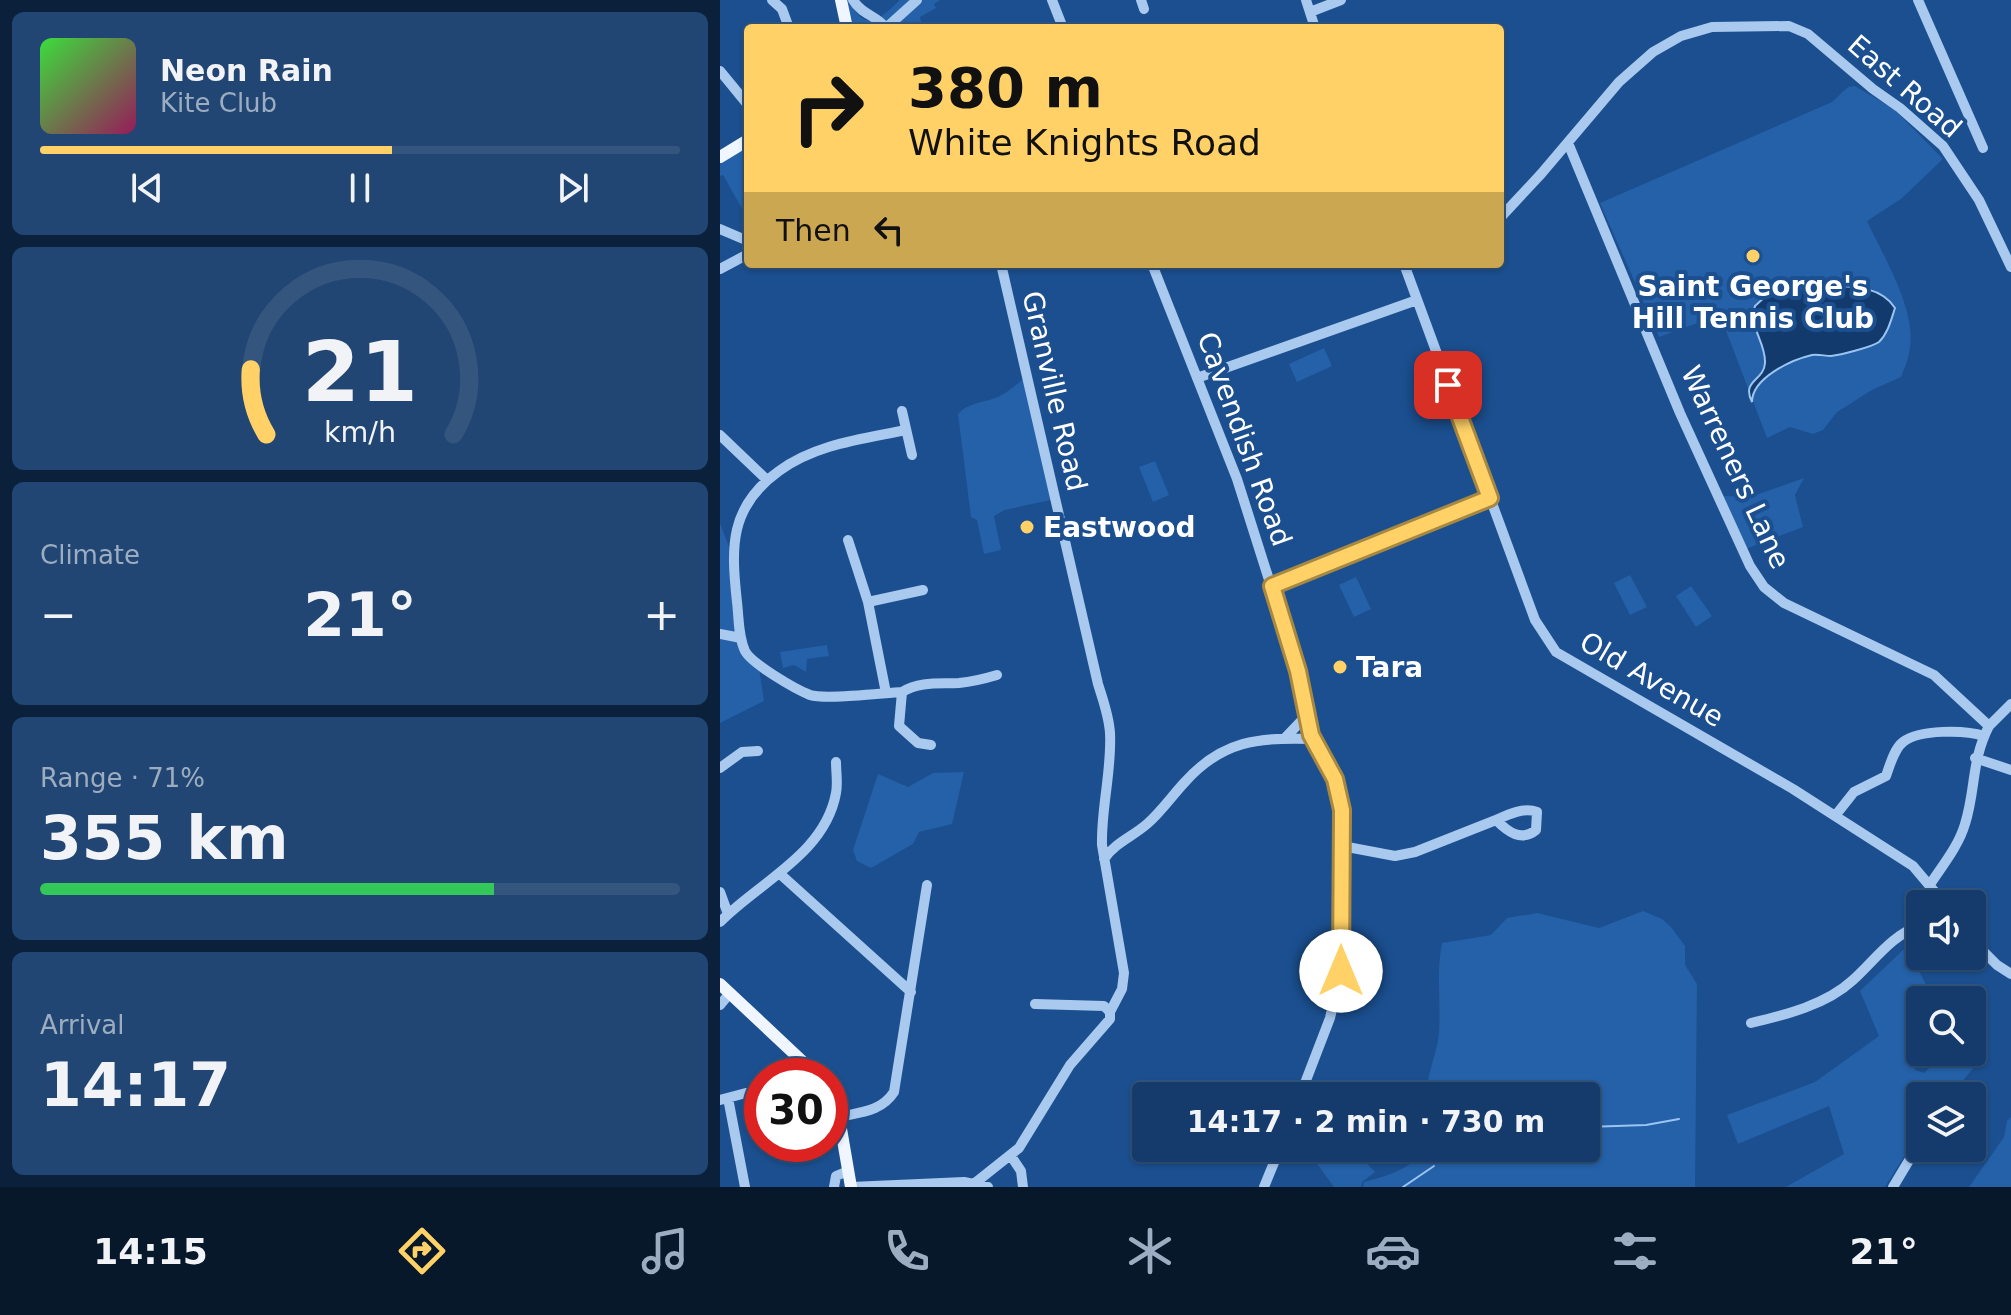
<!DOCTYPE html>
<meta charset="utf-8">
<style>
:root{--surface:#143b6b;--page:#214673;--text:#f1f3f6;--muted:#9dadc1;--line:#33557e;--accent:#ffd166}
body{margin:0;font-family:"DejaVu Sans",sans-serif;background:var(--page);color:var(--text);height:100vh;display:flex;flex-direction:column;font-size:30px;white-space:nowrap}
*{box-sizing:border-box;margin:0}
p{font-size:26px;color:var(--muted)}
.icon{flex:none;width:44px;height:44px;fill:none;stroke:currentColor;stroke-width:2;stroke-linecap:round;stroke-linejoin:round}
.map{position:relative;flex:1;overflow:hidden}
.details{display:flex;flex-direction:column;gap:12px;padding:12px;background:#0b203b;width:720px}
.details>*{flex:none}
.hud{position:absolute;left:24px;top:24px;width:760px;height:244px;border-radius:8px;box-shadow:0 2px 6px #0004,0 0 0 2px var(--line);background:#ffd166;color:#111;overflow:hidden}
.tools{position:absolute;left:1186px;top:890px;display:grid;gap:16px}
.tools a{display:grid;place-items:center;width:80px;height:80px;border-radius:8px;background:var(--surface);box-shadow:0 2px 6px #0004,0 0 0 2px var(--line);font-size:40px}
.speed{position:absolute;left:24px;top:1058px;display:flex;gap:16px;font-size:40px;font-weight:700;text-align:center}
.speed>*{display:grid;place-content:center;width:104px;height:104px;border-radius:50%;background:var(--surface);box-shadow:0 2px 6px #0004,0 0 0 2px var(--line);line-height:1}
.speed .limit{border:12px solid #d22;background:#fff;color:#111}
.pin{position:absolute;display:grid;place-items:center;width:68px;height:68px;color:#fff;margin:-34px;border-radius:16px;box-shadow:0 4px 12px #0006}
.me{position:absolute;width:88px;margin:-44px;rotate:0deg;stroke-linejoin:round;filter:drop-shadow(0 0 6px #0008)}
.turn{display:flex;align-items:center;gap:28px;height:168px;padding:0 32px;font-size:36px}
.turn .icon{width:104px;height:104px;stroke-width:2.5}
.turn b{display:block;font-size:56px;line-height:68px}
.then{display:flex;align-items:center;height:76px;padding:0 32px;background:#0003;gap:16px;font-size:30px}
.big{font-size:60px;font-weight:700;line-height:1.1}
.details .tile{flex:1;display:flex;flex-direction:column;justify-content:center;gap:12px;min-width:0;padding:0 28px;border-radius:12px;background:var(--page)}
.details .dial{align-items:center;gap:0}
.dial svg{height:208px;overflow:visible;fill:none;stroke:var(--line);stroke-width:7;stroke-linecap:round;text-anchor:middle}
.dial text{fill:var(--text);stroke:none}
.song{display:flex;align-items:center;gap:24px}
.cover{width:96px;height:96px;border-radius:12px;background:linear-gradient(135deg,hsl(120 70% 55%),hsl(330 70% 35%))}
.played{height:8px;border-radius:4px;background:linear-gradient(90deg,var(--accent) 55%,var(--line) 55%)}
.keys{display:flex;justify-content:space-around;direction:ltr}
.heat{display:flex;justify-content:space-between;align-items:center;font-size:44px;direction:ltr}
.charge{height:12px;border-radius:6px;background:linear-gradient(90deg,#34c759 71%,var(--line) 0)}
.trip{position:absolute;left:412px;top:1082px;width:468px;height:80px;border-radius:8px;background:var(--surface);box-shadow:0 2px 6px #0004,0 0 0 2px var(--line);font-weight:700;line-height:80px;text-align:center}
.tab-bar{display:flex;height:128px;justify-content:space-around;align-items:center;background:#08182b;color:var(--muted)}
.tab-bar .icon{width:56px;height:56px}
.tab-bar .on{color:var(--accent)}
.tab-bar b{font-size:36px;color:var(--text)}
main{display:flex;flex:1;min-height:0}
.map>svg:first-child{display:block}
.green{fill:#2461a8}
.water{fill:#123a6d;stroke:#9cc4f0;stroke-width:2}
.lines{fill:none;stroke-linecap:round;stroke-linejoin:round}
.stream{stroke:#9cc4f0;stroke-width:2}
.minor{stroke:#a9c9ee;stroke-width:10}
.major{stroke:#f0f6ff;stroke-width:12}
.route-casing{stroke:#a68842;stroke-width:20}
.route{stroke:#ffd166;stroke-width:14}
.poi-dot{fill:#ffd166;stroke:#1b4f8f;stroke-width:3}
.labels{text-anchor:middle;stroke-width:8;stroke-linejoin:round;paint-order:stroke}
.street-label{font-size:28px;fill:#fff;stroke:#1b4f8f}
.poi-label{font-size:28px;font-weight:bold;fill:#fff;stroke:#1b4f8f;text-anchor:start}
</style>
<main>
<section class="details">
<div class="tile">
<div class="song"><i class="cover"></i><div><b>Neon Rain</b><p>Kite Club</p></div></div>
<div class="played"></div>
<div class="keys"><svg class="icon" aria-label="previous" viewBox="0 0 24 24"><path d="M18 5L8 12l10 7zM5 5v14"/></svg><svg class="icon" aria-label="pause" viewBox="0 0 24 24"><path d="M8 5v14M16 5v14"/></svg><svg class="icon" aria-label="next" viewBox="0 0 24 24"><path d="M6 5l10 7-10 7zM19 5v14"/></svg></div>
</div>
<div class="tile dial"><svg viewBox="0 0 100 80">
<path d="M14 69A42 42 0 1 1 86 69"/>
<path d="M14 69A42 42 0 0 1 8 44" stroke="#ffd166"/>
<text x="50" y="56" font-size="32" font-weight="700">21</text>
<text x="50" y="72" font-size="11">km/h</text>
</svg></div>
<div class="tile"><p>Climate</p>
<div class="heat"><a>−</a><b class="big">21°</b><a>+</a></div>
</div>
<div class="tile"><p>Range · 71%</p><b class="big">355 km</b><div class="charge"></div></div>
<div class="tile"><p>Arrival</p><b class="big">14:17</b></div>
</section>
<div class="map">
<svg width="1291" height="1187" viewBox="0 0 1291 1187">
<rect width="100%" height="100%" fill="#1b4f8f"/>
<!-- green -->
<path class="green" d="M121,0h9c14,35 31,18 50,0h40l-6,4 2,4 -16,9 2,9 -13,2 -3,-7 -12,7h-47z
M1135,86l39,23 49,50 -42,40 -34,22c16,35 52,92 42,132 -1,8 -5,16 -8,24l-29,13 -35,22 -14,18 -10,4 -23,-7 -23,11 -47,-123 -61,22 -59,-134 232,-101 16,-15z
M28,146v73l-25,-44 -3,1v-13z
M604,348l8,18 -35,16 -8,-18z
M309,375l26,124 -50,11 -11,6 7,34 -17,4 -7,-34 -6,-3 -13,-103c10,-11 24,-11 37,-16 12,-4 23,-16 34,-23z
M435,461l14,34 -16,7 -14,-35z
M1084,478l-9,17 8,32 -60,23 -23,-52 5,-2 25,1z
M0,523l9,24 8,86 -17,-3z
M910,575l17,32 -17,8 -16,-32z
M636,577l15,32 -17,8 -15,-32z
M971,586l21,30 -16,11 -20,-31z
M0,636l21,4 18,28 5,33 -44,22z
M107,645l2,11 -22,3 -1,13 -12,-7 -11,3 -3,-16z
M244,772l-12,52 -33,8 -6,12 -42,24 -14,-7 -4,-11 25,-76 30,13 25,-14z
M923,911l19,8 9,8 14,19v19l12,19 -2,203h-332l1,-5c19,-5 51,-13 58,-34h164v-52h-159c-1,-22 10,-41 12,-63 2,-30 -3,-60 3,-90l49,-8 16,-17 30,-5 62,15z
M1183,950l7,4 24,46h-14v20l-7,8 2,42 9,3 22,-21h26v-12l8,1v19l-30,36h-30v35l-35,56h-99l58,-33 -15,-48 -91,38 -11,-29 88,-33 64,-46 -19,-45z
M1291,1117v70h-42l35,-50 3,-16z
M626,1148h6l23,24 -13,10 -1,5h-27l-19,-26 7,-4 9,5 8,-3z"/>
<!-- water -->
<path class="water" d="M1099,285c26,2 60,-2 76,23 -4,12 -7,25 -16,34 -7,5 -39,13 -48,14 -6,0 -13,-2 -19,-1 -21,5 -60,23 -60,47 -11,-22 12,-21 13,-39 1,-21 -17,-36 -10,-57l13,-12z"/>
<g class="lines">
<!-- stream -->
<path class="stream" d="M866,1127l60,-2 33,-6
M683,1187l31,-21"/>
<!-- minor -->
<path class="minor" d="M52,0l10,9 7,19
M133,0c9,15 23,15 33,28
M332,0l11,28
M421,0l3,9
M586,0l9,28
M1198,0l65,148
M590,12l31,-12
M166,28l31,-28
M0,71l28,34
M848,143l112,270 70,153 14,21 20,16 150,72 55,51c-18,35 -13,63 -24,98 -6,21 -22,41 -34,59
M780,218l41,-44 78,-92 34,-30 28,-16 31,-9 77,-1 19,8 65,55 27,19 43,38 36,54 32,67
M0,229l28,12
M281,264l97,420c5,16 11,32 12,49 2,37 -9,75 -8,112l22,128 -2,16 -12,23
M432,264l85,215 61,192 13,64 24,44 7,31 -1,161 -11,47 -30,78
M684,264l131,356 21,32 237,137 120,77 32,38
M0,269l28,-15
M477,378l220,-78
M182,411l10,44
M186,430c-43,9 -90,14 -127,41 -50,36 -48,76 -42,131 2,16 1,34 8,49 7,13 50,38 65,44 16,5 73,-2 92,-3 18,-11 38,-8 57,-9 10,-1 28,-5 38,-8
M0,435l47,45
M128,540l20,62 18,91
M552,586l218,-88
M148,602l55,-12
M0,634l21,4
M182,692l-3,34 19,17 13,2
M1269,726l22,-22
M565,738l21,-22
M1255,758l36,12
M0,768l22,-16 16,-1
M1115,816l19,-24 32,-16c4,-11 8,-27 17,-34 16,-13 63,-12 81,-6
M622,846l53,10 20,-4 81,-32c13,-6 28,-13 41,-8l-1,18c-15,12 -28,2 -40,-10
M384,859c12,-17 28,-22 43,-35 13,-11 25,-28 37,-41 38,-43 75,-46 129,-44
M59,873l132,119
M0,892l8,22
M0,922c39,-40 105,-68 116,-129 2,-9 0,-21 0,-31
M1252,940l25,25 14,9
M0,1005l10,-12
M1031,1023c34,-8 75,-18 102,-43 22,-20 38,-44 67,-55
M8,1098l17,89
M0,1100l26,-7 16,-1
M119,1117c21,-5 42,-5 55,-25l33,-207
M291,1156l10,15 2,16
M255,1183l44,-35 51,-83 40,-46v-7l-6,-6 -69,-2
M114,1187l2,-11 12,-5
M131,1187l113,-5 24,5
M544,1187l16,-39
M1173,1187l27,-45"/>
<!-- major -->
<path class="major" d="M121,0l6,28
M0,157l28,-17
M0,984l98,92
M110,1092l9,25 12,70"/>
</g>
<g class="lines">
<!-- route casing -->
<g class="route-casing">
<path id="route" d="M621,971l1,-161 -7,-31 -24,-44 -13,-64 -26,-85 218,-88 -42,-113"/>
</g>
<!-- route -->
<use href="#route" class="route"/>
</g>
<!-- markers -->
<g class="poi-dot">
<circle cx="1033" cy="256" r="8"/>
<circle cx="307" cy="527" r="8"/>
<circle cx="620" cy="667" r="8"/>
</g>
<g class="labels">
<!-- street labels -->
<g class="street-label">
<text transform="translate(1185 86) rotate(41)" y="10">East Road</text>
<text transform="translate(335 391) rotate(77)" y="10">Granville Road</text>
<text transform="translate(525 439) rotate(70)" y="10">Cavendish Road</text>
<text transform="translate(1016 467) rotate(65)" y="10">Warreners Lane</text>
<text transform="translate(932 679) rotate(30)" y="10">Old Avenue</text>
</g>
<!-- poi labels -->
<g class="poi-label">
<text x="1033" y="296" text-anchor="middle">Saint George's<tspan x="1033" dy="32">Hill Tennis Club</tspan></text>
<text x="323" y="537">Eastwood</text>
<text x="636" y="677">Tara</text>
</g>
</g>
</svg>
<div class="tools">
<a><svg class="icon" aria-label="sound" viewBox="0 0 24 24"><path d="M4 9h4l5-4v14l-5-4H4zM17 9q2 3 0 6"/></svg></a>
<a><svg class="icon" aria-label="search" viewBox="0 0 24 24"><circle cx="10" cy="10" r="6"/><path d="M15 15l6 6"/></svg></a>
<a><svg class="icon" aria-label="layers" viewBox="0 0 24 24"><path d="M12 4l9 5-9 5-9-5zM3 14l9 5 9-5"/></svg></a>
</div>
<div class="speed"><div class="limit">30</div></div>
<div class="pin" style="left:728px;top:385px;background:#d93025"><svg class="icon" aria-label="arrive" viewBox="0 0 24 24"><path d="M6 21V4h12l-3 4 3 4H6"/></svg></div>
<svg class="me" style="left:621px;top:971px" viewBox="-20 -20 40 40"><circle r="19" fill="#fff"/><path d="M0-13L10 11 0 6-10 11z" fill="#ffd166"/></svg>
<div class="trip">14:17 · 2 min · 730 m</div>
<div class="hud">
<div class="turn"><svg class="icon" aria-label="right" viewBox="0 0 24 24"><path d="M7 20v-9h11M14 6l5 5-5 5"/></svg><div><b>380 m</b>White Knights Road</div></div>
<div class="then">Then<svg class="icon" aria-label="left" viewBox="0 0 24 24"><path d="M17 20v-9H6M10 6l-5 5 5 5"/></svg></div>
</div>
</div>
</main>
<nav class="tab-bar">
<b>14:15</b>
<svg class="icon on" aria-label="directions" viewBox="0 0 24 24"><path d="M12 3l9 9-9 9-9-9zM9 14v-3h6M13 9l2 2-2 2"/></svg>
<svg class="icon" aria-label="music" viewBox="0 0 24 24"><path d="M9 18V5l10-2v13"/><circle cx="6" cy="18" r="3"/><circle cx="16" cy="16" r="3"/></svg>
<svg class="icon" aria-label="phone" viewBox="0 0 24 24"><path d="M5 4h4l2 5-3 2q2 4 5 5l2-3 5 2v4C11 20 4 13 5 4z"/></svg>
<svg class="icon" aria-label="climate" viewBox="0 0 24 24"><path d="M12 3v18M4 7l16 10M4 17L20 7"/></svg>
<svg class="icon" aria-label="car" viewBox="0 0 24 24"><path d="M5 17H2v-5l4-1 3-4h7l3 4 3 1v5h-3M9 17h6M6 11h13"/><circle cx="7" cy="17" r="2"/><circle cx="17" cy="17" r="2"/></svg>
<svg class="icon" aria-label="filters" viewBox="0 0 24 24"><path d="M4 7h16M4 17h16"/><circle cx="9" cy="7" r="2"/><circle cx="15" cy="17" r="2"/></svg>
<b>21°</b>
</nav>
